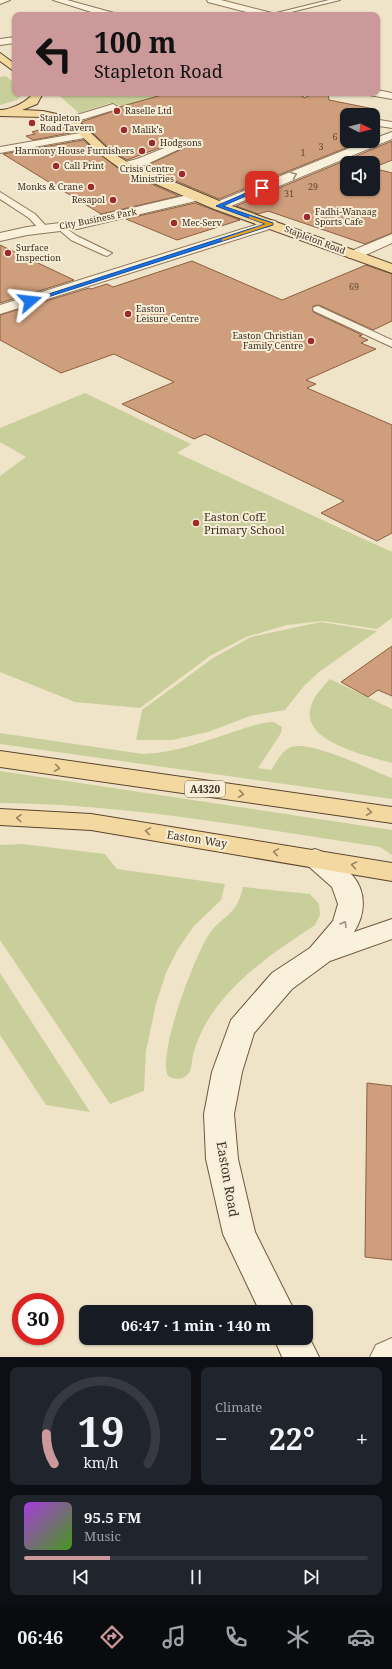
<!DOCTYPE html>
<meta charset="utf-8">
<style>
:root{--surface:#171b24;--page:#20242c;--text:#f1f3f6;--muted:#9ea1a6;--line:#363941;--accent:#cc999b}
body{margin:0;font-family:"Noto Serif",serif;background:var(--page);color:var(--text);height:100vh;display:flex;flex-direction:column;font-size:15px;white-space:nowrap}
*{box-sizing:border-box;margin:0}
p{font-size:13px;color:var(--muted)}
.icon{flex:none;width:22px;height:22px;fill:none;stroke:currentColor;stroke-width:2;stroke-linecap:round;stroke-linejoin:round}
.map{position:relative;height:1357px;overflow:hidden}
.panel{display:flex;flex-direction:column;gap:10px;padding:10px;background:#0d0f14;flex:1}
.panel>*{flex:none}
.hud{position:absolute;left:12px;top:12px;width:368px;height:84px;border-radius:8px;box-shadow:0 1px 3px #0004;background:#cc999b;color:#111;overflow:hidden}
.needle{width:26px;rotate:96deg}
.fabs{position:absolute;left:340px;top:108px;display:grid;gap:8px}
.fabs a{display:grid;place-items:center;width:40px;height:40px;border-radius:8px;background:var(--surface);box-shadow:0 1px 3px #0004;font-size:20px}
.speed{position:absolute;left:12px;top:1293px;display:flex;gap:8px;font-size:20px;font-weight:700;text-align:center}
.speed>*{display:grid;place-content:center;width:52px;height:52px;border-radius:50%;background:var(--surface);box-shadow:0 1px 3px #0004;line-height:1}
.speed .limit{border:6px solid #d22;background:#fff;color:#111}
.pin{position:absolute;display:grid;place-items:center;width:34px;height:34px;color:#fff;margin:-17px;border-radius:8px;box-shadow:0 2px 6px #0006}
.me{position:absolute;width:44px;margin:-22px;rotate:73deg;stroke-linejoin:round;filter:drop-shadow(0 0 3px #0008)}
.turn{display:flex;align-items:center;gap:14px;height:84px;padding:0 16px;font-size:18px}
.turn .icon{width:52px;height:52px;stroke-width:2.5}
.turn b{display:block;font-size:28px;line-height:34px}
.big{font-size:30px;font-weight:700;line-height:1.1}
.panel .widget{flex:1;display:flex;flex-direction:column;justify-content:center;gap:6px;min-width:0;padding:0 14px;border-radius:8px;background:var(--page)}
.panel .dial{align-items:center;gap:0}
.dial svg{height:104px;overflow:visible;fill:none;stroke:var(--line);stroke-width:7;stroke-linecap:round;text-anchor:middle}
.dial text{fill:var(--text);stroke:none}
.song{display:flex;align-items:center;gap:12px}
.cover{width:48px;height:48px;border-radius:6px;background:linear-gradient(135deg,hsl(280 70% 55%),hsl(100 70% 35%))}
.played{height:4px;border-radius:2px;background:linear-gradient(90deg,var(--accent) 25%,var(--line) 25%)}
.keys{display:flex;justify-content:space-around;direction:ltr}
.heat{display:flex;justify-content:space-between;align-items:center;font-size:22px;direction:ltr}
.panel .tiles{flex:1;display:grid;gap:10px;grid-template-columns:1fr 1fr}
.widget:last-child{grid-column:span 2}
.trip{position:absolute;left:79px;top:1305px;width:234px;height:40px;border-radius:8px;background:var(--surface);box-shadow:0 1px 3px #0004;font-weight:700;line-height:40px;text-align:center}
.tabs{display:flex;height:64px;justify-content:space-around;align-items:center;background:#090b0e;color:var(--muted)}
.tabs .icon{width:28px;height:28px}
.tabs .active{color:var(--accent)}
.tabs b{font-size:18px;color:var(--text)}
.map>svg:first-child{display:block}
.green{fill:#c9cf9b}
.building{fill:#cf9f7d;stroke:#8d5f41;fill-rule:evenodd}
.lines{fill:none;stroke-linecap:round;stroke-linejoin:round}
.service-casing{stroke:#8d765c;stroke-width:2}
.minor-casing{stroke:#8d765c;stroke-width:2}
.secondary-casing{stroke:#6f573f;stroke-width:2}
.primary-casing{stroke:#5b4430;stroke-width:2}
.service{fill:#faf1dc;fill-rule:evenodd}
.minor{fill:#faf1dc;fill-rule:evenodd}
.secondary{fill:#faf1dc;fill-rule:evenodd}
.primary{fill:#f3d9a0;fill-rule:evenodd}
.oneway{stroke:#9c907e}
.oneway2{stroke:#988460}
.route{fill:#1a73e8;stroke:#114b97}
.slow{fill:#f59e0b}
.poi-dot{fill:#9e2a2b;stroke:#f7eed8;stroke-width:1.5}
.labels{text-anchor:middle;stroke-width:4;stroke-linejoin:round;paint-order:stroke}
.far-poi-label{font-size:9px;fill:#3d2e20;stroke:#f7eed8;text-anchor:start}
.number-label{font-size:9px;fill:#624a37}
.far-street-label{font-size:9px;fill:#3d2e20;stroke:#f7eed8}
.shield{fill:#f7eed8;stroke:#756857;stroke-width:1}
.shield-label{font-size:10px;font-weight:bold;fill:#3d2e20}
.poi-label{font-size:11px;fill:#3d2e20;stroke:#f7eed8;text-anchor:start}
.street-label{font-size:11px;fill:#3d2e20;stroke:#f7eed8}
.near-street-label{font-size:13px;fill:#3d2e20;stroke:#f7eed8}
</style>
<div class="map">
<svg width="392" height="1357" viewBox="0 0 392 1357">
<rect width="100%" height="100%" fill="#f0e4c8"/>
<!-- green -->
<path class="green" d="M6,76l9,8v9h9l-7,7 -17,5v-28z
M56,93h137l-70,13 -13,-3 -31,10z
M85,393l106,51 -14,9 215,99v66l-15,11 -54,-8 -36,4 -41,12 -36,19 -70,52 -65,-6 -75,-30v-196l26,-19 -26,-15v-14z
M321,622l56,9 -58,41 -15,14 -19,24 -35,6 -42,16 -36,8h-36l6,-30 71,-52 38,-21z
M330,679l62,30v54c-24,-7 -93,-21 -81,-57 3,-11 12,-19 19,-27z
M274,722l8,5 -1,6 -23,35 13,2c5,-7 10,-18 18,-22 19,-10 81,22 103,30v21l-392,-55v-11l143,21c31,-1 60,-12 90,-22 13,-4 27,-10 41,-10z
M0,771l392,59v25l-12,-8c-126,-19 -252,-43 -380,-44z
M22,844l83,10 12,15 108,15 -4,16 -27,26 -16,23 -12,24 -10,31 -10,47 -2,40 -34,13 -110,-164v-95z
M243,887l67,7 9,10 1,11 -5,10c-42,28 -84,55 -110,100 -5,9 -9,20 -12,29 -1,6 -1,16 -5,20 -5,6 -14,6 -20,2 -11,-22 26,-118 40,-140 14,-22 28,-18 35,-49z
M0,973l90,139 -44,-7 -46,-70z"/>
<!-- building -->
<path class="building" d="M169,93h132l-1,2 4,3 10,-5h14l1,7 45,9 -15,6 1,-4 -7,-3 -9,7 1,3h2l-5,3 5,2v18h16l-144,58 -76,-32 46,-21 3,-3 -4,-3 -5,-1 -56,21 -15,-9 -31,-29 36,-12 2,-3z
M63,123l12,9 -42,8 -7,-4 9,-2 -3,-2z
M83,140l37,30 59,26 -78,18 -98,-60z
M392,141v19l-19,8 19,5v60l-27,11 -97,-33 -10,3 -22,-8zM347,163h26v26h-26z
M195,203l45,17 -63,20 -51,-21z
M0,245l38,18 36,17 -74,23z
M192,261l90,39 84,-35 26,9v47l-19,9 -54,-25 -6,1v6l49,23 -3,1 9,4 -7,3 15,6 -70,31 10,4 -9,4 85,37v108l-15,8 -56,-28 23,-12 -139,-67 -11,5 -72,-35 52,-22 -60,-28 -53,19 -61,-33v-25l89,-27 2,1 16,-5 6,3z
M392,646v50l-14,-6 -10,7 -27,-15z
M367,1083l25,3v174l-27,-3z"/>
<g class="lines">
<!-- service casing -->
<g class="service-casing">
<path id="service" d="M329,0h11l-61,15h-11z
M303,93h10l-8,4 -4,-2z
M0,192l35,22 11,12v4h-6l-11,-12 -29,-19z
M60,224l17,12 35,17 -5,3 -3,-1 -33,-15 -15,-13z
M318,306l74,34v7l-78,-36 -1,-2 1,-2z"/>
</g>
<!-- minor casing -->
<g class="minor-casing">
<path id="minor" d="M0,0h10l-10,4z
M53,0h14l47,13 1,2h-14z
M207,0h14l51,13 1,2h-15l-50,-13z
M15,37v6l-15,2v-6z
M377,90l15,3v6l-23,-4 -1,-2h9z
M113,104l5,3 -1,2 -46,14 -6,-3 2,-2z
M354,109l5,3 -1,2 -11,1 -1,2 -1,-2z
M373,119l19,3v6l-19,-3z
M86,132l4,1 2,2 -2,2 -90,16v-6z
M392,132v7l-168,70h-10l-1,-3 1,-3 153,-62h6v-2z
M184,140l4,1 2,2 -2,2 -43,20 -20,5 -6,-4 2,-3 16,-4z
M196,193l4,1 2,3 -2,3 -123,29 -50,6 -27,6v-8l27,-6 50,-6z
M271,220l5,1 2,3 -2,3 -276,87v-9z
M392,234v9l-33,15h-10l-2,-3 2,-3z
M392,1338v19h-22l6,-12z"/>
</g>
<!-- secondary casing -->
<g class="secondary-casing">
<path id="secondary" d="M315,849c10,3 16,8 24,15 4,4 10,8 14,12 14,17 12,39 1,56l38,-13v20l-62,22 -38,28 -38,44 -12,39 -8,42 4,45 17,73 40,80h-35l-37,-78 -17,-75 -2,-45 8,-42 19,-52 41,-47 38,-25 23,-27 5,-17 -6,-17 -26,-23 -4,-6 4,-6z
M306,1331l13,26h-37l-8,-19h32z"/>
</g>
<!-- primary casing -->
<g class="primary-casing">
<path id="primary" d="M0,53l15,11v8l-15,-11z
M33,93h10l-6,11 -15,6 21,1 32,7 36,34 18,11 95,40 168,61v9l-178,-64 -93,-40 -18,-13 -36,-33 -24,-6 -43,-1v-6c10,0 28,-8 33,-17z
M0,751l392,56v16l-392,-56z
M0,809l91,5 301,49v18l-301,-51 -91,-5z"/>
</g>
<!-- service -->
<use href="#service" class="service"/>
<!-- minor -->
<use href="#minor" class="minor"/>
<!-- secondary -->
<use href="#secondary" class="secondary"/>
<!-- primary -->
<use href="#primary" class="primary"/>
</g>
<!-- one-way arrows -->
<defs><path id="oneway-chevron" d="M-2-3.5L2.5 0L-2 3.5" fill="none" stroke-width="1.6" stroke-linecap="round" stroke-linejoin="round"/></defs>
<g class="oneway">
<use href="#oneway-chevron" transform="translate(294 175) rotate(-22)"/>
<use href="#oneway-chevron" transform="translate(344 924) rotate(-60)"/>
</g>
<g class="oneway2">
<use href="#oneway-chevron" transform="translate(57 768) rotate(8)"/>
<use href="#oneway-chevron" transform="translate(241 794) rotate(8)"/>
<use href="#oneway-chevron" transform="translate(369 812) rotate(8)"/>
<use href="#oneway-chevron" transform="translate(19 818) rotate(-177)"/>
<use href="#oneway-chevron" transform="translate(148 831) rotate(-171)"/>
<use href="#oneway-chevron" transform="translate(276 852) rotate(-171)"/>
<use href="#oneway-chevron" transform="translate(354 865) rotate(-170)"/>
</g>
<!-- route -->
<path class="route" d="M260,187l4,1 -41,18 50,17v2l-241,77 -5,-1 238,-77 -49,-18z"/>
<!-- slow -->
<path class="slow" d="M249,216l25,8 -52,17v-2l44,-15 -17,-6z"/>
<!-- markers -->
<g class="poi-dot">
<circle cx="117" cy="111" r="4"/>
<circle cx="32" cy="123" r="4"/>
<circle cx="124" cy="130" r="4"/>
<circle cx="152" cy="143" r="4"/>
<circle cx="142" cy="151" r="4"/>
<circle cx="56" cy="166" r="4"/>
<circle cx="182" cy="174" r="4"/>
<circle cx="91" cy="187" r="4"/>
<circle cx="113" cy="200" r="4"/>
<circle cx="307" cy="217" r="4"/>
<circle cx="174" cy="223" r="4"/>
<circle cx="8" cy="253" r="4"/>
<circle cx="128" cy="314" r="4"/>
<circle cx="311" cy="341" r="4"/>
<circle cx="196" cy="523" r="4"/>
</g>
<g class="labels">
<!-- far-poi labels -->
<g class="far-poi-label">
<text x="125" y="114">Raselle Ltd</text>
<text x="40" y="121">Stapleton<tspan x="40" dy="10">Road Tavern</tspan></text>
<text x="132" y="133">Malik's</text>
<text x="160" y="146">Hodgsons</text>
<text x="134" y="154" text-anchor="end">Harmony House Furnishers</text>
<text x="64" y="169">Call Print</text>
<text x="174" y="172" text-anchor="end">Crisis Centre<tspan x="174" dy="10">Ministries</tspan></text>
<text x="83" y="190" text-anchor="end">Monks &amp; Crane</text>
<text x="105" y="203" text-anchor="end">Resapol</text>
<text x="315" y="215">Fadhi-Wanaag<tspan x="315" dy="10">Sports Cafe</tspan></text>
<text x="182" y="226">Mec-Serv</text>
<text x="16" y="251">Surface<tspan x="16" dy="10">Inspection</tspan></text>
<text x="136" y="312">Easton<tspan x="136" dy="10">Leisure Centre</tspan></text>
<text x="303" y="339" text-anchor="end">Easton Christian<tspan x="303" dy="10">Family Centre</tspan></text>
</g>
<!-- number labels -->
<g class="number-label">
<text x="335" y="140">6</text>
<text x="321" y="150">3</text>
<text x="303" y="156">1</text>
<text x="313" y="190">29</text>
<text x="289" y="197">31</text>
<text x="354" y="290">69</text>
</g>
<!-- far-street labels -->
<g class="far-street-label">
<text transform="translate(98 219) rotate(-11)" y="3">City Business Park</text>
<text transform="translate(315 240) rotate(21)" y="3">Stapleton Road</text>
</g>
<!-- shield labels -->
<rect class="shield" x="185" y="781" width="40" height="16" rx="3"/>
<g class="shield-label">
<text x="205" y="793">A4320</text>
</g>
<!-- poi labels -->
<g class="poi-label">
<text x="204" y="521">Easton CofE<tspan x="204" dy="13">Primary School</tspan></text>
</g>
<!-- street labels -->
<g class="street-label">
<text transform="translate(197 839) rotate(9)" y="4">Easton Way</text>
</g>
<!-- near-street labels -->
<g class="near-street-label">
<text transform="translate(228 1179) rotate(80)" y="5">Easton Road</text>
</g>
</g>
</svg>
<div class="fabs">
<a><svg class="needle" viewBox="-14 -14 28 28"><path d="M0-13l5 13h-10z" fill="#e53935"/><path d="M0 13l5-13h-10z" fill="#9ea1a6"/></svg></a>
<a><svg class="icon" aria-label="sound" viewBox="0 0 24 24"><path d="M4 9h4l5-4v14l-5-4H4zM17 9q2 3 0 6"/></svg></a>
</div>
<div class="speed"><div class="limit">30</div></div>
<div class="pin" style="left:262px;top:188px;background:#d93025"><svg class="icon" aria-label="arrive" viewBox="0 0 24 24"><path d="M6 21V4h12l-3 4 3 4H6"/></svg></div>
<svg class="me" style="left:30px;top:301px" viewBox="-20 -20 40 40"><path d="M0-17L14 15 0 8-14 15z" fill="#1a73e8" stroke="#fff" stroke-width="4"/></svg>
<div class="trip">06:47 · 1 min · 140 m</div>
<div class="hud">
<div class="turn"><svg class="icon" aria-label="left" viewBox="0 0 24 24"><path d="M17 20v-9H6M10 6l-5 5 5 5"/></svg><div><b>100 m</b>Stapleton Road</div></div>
</div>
</div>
<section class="panel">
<div class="tiles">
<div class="widget dial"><svg viewBox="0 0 100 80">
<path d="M14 69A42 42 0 1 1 86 69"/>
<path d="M14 69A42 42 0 0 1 8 46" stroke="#cc999b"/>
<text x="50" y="56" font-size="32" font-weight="700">19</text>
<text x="50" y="72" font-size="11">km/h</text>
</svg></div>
<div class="widget"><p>Climate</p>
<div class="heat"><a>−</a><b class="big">22°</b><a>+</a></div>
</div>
<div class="widget">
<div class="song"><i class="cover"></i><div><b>95.5 FM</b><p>Music</p></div></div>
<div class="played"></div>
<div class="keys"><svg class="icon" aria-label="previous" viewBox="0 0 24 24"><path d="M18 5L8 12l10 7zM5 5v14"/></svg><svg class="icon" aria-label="pause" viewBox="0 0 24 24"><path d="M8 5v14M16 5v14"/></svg><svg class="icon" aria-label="next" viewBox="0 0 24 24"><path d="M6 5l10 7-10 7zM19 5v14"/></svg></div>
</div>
</div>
</section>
<nav class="tabs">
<b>06:46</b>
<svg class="icon active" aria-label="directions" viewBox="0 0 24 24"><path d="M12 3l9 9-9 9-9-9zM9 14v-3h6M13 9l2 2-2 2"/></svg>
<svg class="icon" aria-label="music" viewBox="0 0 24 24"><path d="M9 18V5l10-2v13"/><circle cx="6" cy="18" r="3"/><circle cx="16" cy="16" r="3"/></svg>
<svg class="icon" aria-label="phone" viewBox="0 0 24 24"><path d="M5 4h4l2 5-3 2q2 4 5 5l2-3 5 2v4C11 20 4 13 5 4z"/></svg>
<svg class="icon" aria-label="climate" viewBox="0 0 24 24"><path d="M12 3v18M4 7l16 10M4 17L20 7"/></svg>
<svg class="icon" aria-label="car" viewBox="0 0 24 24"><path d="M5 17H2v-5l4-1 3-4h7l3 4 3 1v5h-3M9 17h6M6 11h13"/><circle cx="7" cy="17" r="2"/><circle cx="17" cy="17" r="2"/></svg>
</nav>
